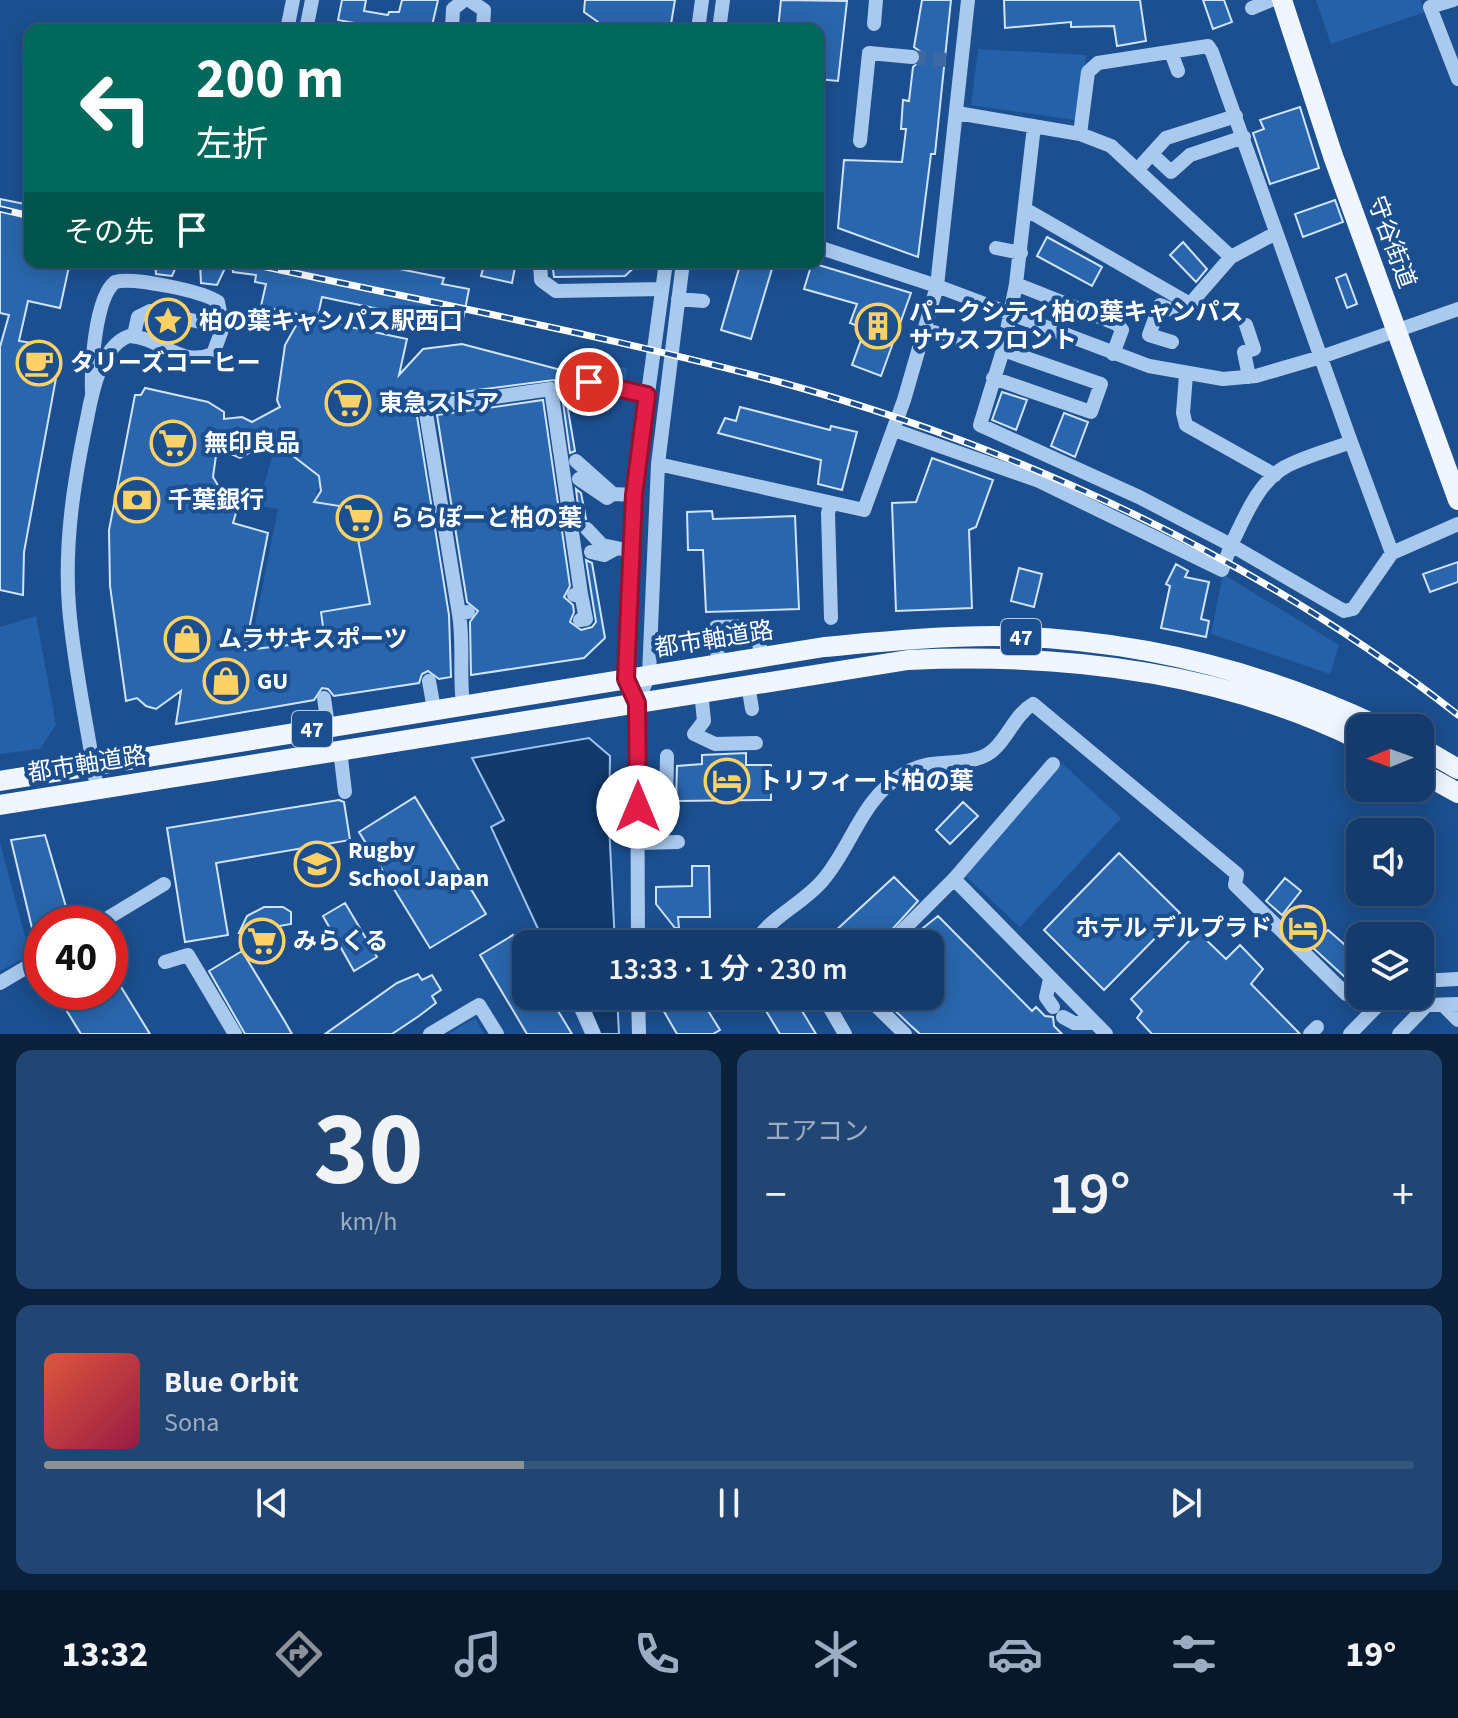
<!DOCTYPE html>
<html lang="ja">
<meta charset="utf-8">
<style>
:root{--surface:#143b6b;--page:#214673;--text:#f1f3f6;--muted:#9dadc1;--line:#33557e;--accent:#8c9099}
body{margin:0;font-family:"Source Sans 3","Noto Sans JP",sans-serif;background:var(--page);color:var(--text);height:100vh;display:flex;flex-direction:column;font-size:30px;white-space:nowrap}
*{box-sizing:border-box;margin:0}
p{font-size:26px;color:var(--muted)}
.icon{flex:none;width:44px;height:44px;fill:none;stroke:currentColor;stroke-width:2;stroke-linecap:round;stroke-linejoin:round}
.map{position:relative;height:1034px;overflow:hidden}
.drawer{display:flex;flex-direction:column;gap:16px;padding:16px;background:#0b203b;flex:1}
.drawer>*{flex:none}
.hud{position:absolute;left:24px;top:24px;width:800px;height:244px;border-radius:16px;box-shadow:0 4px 20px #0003,0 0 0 2px var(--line);background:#00695c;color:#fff;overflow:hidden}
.needle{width:52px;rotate:269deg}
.buttons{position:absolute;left:1346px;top:714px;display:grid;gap:16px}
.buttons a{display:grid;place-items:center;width:88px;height:88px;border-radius:16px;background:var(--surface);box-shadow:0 4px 20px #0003,0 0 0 2px var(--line);font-size:40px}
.speed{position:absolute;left:24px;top:906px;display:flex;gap:16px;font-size:40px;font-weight:700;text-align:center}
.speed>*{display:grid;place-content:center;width:104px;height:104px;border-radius:50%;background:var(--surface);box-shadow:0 4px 20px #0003,0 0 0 2px var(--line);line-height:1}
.speed .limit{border:12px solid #d22;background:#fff;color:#111}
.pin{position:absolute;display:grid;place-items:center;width:68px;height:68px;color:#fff;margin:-34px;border:4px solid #fff;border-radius:50%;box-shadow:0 2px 8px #0007}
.me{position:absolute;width:88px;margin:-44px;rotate:0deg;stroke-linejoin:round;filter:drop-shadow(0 0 6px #0008)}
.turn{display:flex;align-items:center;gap:28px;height:168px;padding:0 40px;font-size:36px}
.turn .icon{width:104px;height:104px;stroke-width:2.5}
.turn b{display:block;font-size:56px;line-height:68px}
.then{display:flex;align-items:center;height:76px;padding:0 40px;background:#0003;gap:16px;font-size:30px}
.big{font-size:60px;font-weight:600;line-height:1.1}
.drawer .tile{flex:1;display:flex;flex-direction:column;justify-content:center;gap:12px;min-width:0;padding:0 28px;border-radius:16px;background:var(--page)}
.drawer .dial{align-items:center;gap:0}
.dial b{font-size:104px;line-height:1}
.song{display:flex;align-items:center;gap:24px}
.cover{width:96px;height:96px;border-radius:12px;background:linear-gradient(135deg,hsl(10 70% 55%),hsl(340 70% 35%))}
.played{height:8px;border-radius:4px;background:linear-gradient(90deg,var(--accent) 35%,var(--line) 35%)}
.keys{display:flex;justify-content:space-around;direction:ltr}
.heat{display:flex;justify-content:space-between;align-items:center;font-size:44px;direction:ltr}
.drawer .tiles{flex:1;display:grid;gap:16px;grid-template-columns:1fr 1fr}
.tile:last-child{grid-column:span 2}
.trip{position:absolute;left:512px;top:930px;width:432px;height:80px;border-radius:16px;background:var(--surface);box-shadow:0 4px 20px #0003,0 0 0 2px var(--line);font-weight:600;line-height:80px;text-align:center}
.tabs{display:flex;height:128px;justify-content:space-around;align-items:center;background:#08182b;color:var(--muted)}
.tabs .icon{width:56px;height:56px}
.tabs .current{color:var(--accent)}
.tabs b{font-size:36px;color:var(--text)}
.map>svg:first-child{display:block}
.green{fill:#2461a8}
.water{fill:#123a6d;stroke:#9cc4f0;stroke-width:2}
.building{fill:#2a66ad;stroke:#cfe3fa;stroke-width:2;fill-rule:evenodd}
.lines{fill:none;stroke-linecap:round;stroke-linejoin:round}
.minor-tunnel{stroke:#3d69a0;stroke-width:14;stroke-dasharray:14 7;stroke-linecap:butt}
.minor{stroke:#a9c9ee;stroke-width:14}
.major{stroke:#f0f6ff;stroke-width:20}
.rail-casing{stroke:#fff;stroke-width:7}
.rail{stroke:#1b4f8f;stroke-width:4;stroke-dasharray:12;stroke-linecap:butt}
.route-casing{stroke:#92132f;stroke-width:20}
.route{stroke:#e11d48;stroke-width:14}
.labels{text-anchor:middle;stroke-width:8;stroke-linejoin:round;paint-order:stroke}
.shield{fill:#1b4f8f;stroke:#bbcadd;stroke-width:2}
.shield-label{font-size:22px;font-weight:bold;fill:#fff}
.street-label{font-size:24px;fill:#fff;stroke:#1b4f8f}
.poi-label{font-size:24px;font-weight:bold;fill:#fff;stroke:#1b4f8f;text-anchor:start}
</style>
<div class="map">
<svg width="1458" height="1034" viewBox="0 0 1458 1034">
<rect width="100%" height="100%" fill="#1b4f8f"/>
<!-- green -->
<path class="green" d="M1316,0h104l5,12 -94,32z
M978,49l108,6 -7,61 -5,4 -103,-15z
M572,355l55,13 -2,15 -57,-14 -4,-10z
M274,450c19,5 39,12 47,32l-8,20 33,5 3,20 9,12 12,65 -51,7 6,30 -75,9 28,-141 -20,-3z
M1223,574l116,71 -9,29 -119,-40z
M36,616l20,109 -16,24 -40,5v-127z
M1062,763l59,55 -101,109 -59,-55z
M0,843l30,112 -30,16z
M475,1018l9,16h-36z"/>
<!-- water -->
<path class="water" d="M589,738l21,18 -1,68 6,120h-70l-54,-117 13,-7 -32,-62z
M569,996h48l2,38h-33z"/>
<!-- building -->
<path class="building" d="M342,0h24l-2,11 24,4 1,-3h10l3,-12h36l-7,30h-38l-55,-10z
M585,0h90l-5,30h-68l-4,-8 -14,-10z
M781,0l66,1 -9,80 -20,-2v-49h-40z
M922,0h29l-16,154h-4l-13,103 -80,-29 6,-68 58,2 4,-33h-5l2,-29 6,1 4,-34 9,-8 -1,-7 -7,-5z
M1004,0h136l6,41 -29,5 -3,-20 -43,1v-5l-66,6z
M1203,0h21l8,22 -19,7z
M1300,107l19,61 -49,16 -17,-51 11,-4 -4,-9z
M0,199l30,6v57h40l-10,46 -32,-7 -9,40 33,5 -7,30 11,2 -32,174 -1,43 -23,-5v-243l9,-32 -9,-2z
M1335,200l8,22 -40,15 -8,-23z
M1047,237l55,30 -10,19 -55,-30z
M1183,242l24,27 -11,13 -26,-27z
M155,262h23l-6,14 -16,-2z
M200,262h28l-11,23 -16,-2z
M232,262h133l79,16 -2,6 27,5 -6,31 -27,-6 -1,7 -113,-24 -5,23 90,19 -8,36 24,-26 39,-5 99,26 -3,9 6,7 11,65 -5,2 -9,-65 -7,-8 -130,17 -9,7 34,211 2,62 -12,2 -11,-8 -6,3 -3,9 -85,13 -6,-7 -6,-1 -8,12 -138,24 5,-33 -25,18 -10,-3 -9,-8 -11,3 -16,-115 -1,-56 26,-135h6l4,-7 63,14 16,10v7l18,-2 10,5 28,-15 -3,-7 8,-55 17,-30 -41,-9 5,-22 -11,-2 1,-7 -23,-3zM217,448l23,10 16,-9 37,7 26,20 2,15 -7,11 32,5 3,20 9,12 12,65 -49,8 4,29 -80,9 23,-117 -35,-10 5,-17 -16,-14 -9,-15z
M485,262l30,5 -3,16 -31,-7z
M552,262h88l-15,14 -71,1z
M741,262h33l-23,77 -30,-9z
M812,263l99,30 -30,83 -29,-11 13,-36 -15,-6 7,-19 -53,-15z
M1346,274l11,30 -10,4 -11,-30z
M1002,392l25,8 -11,30 -24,-10z
M543,400l27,186 -6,11 9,8 1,7 -4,10 11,8 11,-3 4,-5 -10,-62 6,3 13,75 -21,20 -113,17 -1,-53 8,-11 -11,-9 -30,-187z
M740,407l90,23 1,-4 26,6 -15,58 -24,-6 3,-24 -103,-27 7,-15 11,3z
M1064,413l24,9 -13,35 -24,-11z
M932,458l61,22 -17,47 -7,3 3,78 -76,3 -4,-108 24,-1z
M576,489l5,4 5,26 -6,3z
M712,511l1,8 82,-3 4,93 -93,3 -3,-62h-15l-1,-38z
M1458,562v20l-28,10 -7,-18z
M1176,564l12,7 -3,6 24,5 -8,37 8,2 -3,16 -45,-9 9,-42 -4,-2z
M1019,568l23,6 -8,33 -23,-6z
M746,753v12h25v35l-95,1 1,-35 25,-2v-9z
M415,797l71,117 -56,34 -71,-116z
M339,800l5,2 6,38 -134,23 12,72 -43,7 -18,-114z
M963,802l15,14 -28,28 -14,-14z
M45,835l26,89h-29v24l-5,1 -26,-109z
M1119,853l61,60 -76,77 -60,-60z
M692,866h17l1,51h-32l1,11h-4l-19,-24v-17l36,-1z
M894,877l24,24 -39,43h-58z
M1285,878l16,13 -19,24 -16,-14z
M345,903l32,54 -23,14 -31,-55z
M264,907h19l8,5v12l-52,9 8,-17z
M938,916l94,95 4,-4 9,9 8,1 1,9 8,8h-142l-10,-9 -27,-26 3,-3h44v-52h-27z
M1328,930l32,28v33l-49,-45z
M1198,932l28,27 14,-14 23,24 -12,15 49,50h-148l-15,-16 5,-7 -11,-12z
M513,935l13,22v39h23l23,38h-45l-47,-79z
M242,951l42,69 8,14h-47l-36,-63z
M110,969l40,65h-69l-26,-42h55z
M418,974l4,6 10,-5 9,15 -9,6 4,7 -17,13 -27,18h-67l72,-51z
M655,996h44l21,34 -7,4h-36z
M757,996h36l23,38h-36z"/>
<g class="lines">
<!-- minor-tunnel -->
<path class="minor-tunnel" d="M912,57l34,3"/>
<!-- minor -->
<path class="minor" d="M469,0l15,10 -1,20
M1453,0l-23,7 28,72
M1252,8l19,-8
M874,24l2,-24
M287,30l6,-30
M306,30l6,-30
M452,30l1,-21 11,-9
M698,30l4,-30
M719,30l4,-30
M1171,52l7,19
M957,113l123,21 8,-62 10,-9 110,-17 4,6 139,390c-21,8 -46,14 -66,25 -27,15 -41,52 -54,78l-92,-48 -159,-72 23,-75 13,-66 18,-158
M1080,134l31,12 120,111
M860,141l9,-88 43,4
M1152,154l19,18 19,-17 54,-18
M1138,169l28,-31 70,-22
M1025,209l165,95 41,-47 45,-24
M818,247l119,39 212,80 74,13 33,-3 65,-19 137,-48
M996,248l25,5
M540,262l1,18 15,11 106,-2
M1016,284l101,40 5,6 -9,24
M678,299l25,2
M1246,325l8,24 -10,3 5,25
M926,330l29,8
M134,335l4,-18 12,-6 73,16
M1172,342l-23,-7 11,-30 15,6 5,-10
M1186,375l-3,38 3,12 89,50
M568,377l79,18
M993,378l98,34 10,-28 -98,-34
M92,392c-1,-25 3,-94 23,-110 18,-5 88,9 103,20l5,25 -10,27c-33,14 -53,-17 -84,-18 -28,10 -37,56 -42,83 -13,62 -23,124 -18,188 5,61 19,122 28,182
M894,430l145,51 183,89 9,-25 113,66 9,-2 39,-56 66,-29
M1351,442l41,111
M576,461l37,33
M658,464l206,46 40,-110 33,-114 31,-286
M579,479l28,19 6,-4 21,1
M587,529l15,16 29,6
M591,552l13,3 11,-6
M468,612l-9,2 -34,-207 126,-18 30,205 -7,1
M459,614c5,30 0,59 4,91
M831,618l-3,-105 3,-10
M580,620l6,-1 -5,-25
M718,664l-2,-37 43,-1 1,32
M429,681l5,28
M629,684l-2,-31 7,-158 32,-233
M748,684l4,25
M701,691l3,30 -10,13 21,10 41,-1
M324,698l4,28
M340,750l5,42
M638,807l28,-1 1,-50
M638,843l40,-1
M954,879l152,155
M98,924l66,-40
M759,937l21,7
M638,938l121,-1c12,-19 47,-36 64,-57 30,-35 38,-82 82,-107 27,-16 52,-6 77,-16 23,-9 30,-41 51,-53l204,170 -2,11 111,109
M638,944l-1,-241 12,-28 9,-211 25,-202
M889,944l65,-65 99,-115
M165,962l23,-7 47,79
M1050,979l-4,18 7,10
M1420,981l38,-2
M0,983l42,-25
M638,996l1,38
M823,996l22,38
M866,996l39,38
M581,1004l13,30
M1443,1005l15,15
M1063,1017l11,6h20
M430,1034l49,-29 18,29
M1310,1034l7,-7
M1350,1034l37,-38
M1399,1034l28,-29 31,-1"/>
<!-- major -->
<path class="major" d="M1282,0l51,156 125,344
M1420,747l38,22
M1420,772l38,21
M0,781l824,-134c56,-5 113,-11 170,-11 135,2 267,34 388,92
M0,805l908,-145c153,-7 312,11 452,80"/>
<!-- rail casing -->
<g class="rail-casing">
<path id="rail" d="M0,209l30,7
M243,262c178,39 357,72 533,119 243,66 484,178 682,334"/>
</g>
<!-- rail -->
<use href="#rail" class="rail"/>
</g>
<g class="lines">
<!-- route casing -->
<g class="route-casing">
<path id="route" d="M589,382l58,13 -13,100 -7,158 -1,26 11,24 1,104"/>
</g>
<!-- route -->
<use href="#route" class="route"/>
</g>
<!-- icons -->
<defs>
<g id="sight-ring" transform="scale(2.3)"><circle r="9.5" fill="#1b4f8f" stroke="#ffd166" stroke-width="1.5"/><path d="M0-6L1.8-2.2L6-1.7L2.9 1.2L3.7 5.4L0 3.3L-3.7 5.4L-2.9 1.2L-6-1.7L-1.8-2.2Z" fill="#ffd166"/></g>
<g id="building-ring" transform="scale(2.3)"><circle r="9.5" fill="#1b4f8f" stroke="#ffd166" stroke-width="1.5"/><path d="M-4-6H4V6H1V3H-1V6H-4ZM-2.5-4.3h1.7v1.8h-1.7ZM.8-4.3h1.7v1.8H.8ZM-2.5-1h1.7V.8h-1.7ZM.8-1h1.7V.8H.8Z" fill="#ffd166"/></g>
<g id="cafe-ring" transform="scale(2.3)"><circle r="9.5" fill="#1b4f8f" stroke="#ffd166" stroke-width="1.5"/><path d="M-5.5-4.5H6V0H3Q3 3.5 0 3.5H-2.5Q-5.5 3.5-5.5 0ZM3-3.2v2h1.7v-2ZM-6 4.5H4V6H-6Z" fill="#ffd166"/></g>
<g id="supermarket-ring" transform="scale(2.3)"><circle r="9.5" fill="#1b4f8f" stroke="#ffd166" stroke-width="1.5"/><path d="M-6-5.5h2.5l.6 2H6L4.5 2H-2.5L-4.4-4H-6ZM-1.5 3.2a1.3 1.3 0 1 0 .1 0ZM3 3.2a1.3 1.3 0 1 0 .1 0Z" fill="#ffd166"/></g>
<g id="bank-ring" transform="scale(2.3)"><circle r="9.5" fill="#1b4f8f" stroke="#ffd166" stroke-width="1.5"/><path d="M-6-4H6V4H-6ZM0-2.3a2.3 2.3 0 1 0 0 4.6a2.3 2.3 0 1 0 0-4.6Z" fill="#ffd166"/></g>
<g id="shop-ring" transform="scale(2.3)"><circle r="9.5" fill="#1b4f8f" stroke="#ffd166" stroke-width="1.5"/><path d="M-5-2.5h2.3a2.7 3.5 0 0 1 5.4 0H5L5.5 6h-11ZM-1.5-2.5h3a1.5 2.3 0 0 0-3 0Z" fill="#ffd166"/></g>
<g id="hotel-ring" transform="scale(2.3)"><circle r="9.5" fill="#1b4f8f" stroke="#ffd166" stroke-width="1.5"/><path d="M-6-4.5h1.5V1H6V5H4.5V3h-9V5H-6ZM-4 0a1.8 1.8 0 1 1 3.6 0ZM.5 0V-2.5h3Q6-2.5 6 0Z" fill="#ffd166"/></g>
<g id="school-ring" transform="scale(2.3)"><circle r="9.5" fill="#1b4f8f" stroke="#ffd166" stroke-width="1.5"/><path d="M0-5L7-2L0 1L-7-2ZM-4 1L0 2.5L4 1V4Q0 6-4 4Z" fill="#ffd166"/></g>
</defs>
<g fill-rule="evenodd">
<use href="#sight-ring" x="168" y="321"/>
<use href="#building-ring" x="878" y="326"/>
<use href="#cafe-ring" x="39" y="363"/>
<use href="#supermarket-ring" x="348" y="403"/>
<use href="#supermarket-ring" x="173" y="443"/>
<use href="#bank-ring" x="137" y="500"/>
<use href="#supermarket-ring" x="359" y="518"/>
<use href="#shop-ring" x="187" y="639"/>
<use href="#shop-ring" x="226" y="681"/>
<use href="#hotel-ring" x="727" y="781"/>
<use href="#school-ring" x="317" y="864"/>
<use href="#hotel-ring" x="1303" y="928"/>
<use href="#supermarket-ring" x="262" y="941"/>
</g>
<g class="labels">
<!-- shield labels -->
<g class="shield">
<rect x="1001" y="619" width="40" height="36" rx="6"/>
<rect x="292" y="711" width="40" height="36" rx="6"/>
</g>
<g class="shield-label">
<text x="1021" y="645">47</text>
<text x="312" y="737">47</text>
</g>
<!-- street labels -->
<g class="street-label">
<text transform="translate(1392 242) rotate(70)" y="8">守谷街道</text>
<text transform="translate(714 639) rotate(-9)" y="8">都市軸道路</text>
<text transform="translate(87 764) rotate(-9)" y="8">都市軸道路</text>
</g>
<!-- poi labels -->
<g class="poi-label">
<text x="909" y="320">パークシティ柏の葉キャンパス<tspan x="909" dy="28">サウスフロント</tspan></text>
<text x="199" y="329">柏の葉キャンパス駅西口</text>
<text x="70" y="371">タリーズコーヒー</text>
<text x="379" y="411">東急ストア</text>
<text x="204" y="451">無印良品</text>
<text x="168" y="508">千葉銀行</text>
<text x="390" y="526">ららぽーと柏の葉</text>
<text x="218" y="647">ムラサキスポーツ</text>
<text x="257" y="689">GU</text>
<text x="758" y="789">トリフィート柏の葉</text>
<text x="348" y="858">Rugby<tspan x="348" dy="28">School Japan</tspan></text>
<text x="1272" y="936" text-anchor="end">ホテル デルプラド</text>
<text x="293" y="949">みらくる</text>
</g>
</g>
</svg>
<div class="buttons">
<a><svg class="needle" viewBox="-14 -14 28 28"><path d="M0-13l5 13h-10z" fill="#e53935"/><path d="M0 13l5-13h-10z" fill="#9dadc1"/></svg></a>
<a><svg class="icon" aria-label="sound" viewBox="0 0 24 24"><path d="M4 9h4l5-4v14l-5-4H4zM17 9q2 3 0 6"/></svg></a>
<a><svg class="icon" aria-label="layers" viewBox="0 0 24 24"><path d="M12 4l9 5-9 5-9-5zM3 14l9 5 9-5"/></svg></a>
</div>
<div class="speed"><div class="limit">40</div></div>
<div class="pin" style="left:589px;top:382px;background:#d93025"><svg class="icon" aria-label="arrive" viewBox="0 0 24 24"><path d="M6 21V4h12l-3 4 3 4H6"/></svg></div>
<svg class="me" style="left:638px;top:807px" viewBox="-20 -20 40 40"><circle r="19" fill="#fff"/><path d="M0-13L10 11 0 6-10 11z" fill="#e11d48"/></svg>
<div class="trip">13:33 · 1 分 · 230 m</div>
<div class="hud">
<div class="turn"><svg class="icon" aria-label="left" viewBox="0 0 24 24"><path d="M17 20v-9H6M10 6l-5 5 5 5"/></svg><div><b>200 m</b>左折</div></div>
<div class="then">その先<svg class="icon" aria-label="arrive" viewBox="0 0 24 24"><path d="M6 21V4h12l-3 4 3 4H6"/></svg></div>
</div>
</div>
<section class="drawer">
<div class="tiles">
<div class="tile dial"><b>30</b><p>km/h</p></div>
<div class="tile"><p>エアコン</p>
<div class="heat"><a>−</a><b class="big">19°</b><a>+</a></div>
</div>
<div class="tile">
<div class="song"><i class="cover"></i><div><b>Blue Orbit</b><p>Sona</p></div></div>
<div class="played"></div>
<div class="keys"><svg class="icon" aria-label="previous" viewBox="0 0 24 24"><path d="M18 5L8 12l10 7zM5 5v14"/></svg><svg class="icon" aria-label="pause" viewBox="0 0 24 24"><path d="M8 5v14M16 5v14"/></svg><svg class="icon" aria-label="next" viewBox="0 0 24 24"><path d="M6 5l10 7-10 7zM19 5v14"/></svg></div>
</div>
</div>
</section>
<nav class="tabs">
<b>13:32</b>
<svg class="icon current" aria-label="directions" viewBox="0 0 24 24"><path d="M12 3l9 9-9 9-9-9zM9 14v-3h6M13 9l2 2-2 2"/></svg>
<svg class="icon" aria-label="music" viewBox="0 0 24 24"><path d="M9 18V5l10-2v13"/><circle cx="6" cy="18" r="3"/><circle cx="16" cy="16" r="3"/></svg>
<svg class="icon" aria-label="phone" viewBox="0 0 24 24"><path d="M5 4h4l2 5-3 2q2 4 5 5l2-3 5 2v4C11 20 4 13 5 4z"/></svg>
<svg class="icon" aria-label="climate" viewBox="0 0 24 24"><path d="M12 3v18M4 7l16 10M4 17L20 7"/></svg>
<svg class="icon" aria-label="car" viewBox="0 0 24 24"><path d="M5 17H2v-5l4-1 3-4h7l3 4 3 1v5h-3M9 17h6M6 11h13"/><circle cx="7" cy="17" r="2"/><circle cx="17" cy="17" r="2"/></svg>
<svg class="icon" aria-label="filters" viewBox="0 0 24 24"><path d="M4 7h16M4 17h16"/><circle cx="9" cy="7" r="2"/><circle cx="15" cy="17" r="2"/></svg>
<b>19°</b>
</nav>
